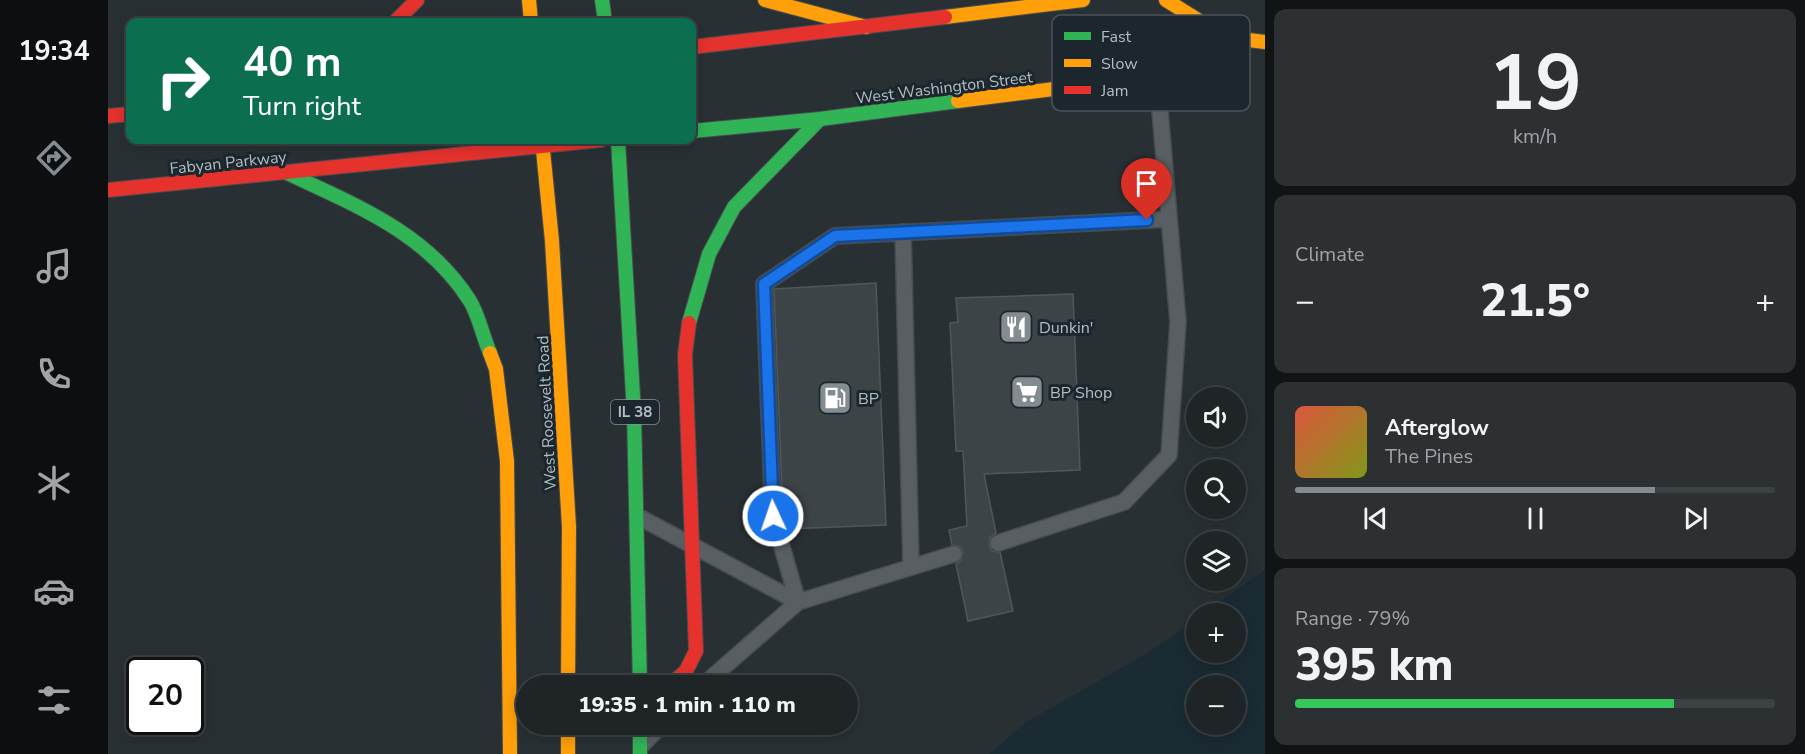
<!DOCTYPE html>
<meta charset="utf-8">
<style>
:root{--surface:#1f2426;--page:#2c3032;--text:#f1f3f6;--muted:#a1a4a7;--line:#3c4143;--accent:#828c91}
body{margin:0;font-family:"Nunito Sans",sans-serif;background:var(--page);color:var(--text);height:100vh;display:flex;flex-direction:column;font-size:22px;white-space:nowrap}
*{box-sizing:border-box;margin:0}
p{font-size:20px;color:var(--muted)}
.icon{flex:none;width:33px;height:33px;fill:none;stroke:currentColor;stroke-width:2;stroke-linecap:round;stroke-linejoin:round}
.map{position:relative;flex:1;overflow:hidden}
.panel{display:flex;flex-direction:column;gap:9px;padding:9px;background:#111415;width:540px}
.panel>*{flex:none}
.top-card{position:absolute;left:18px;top:18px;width:570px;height:126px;border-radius:12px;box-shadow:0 3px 15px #0003,0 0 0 2px var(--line);background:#0b6e4f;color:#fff;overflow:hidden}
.controls{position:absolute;left:1078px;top:387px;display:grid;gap:12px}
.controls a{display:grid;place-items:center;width:60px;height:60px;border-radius:50%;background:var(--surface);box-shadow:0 3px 15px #0003,0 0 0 2px var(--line);font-size:30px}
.speed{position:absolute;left:18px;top:657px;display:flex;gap:12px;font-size:30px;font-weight:700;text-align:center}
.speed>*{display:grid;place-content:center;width:78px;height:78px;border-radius:50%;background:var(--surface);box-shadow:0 3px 15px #0003,0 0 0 2px var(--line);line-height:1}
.speed .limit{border:3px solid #111;border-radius:9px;background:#fff;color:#111}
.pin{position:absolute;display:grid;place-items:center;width:51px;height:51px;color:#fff;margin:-62px -26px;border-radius:50% 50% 50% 0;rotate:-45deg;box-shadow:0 0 6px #0007}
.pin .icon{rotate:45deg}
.me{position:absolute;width:66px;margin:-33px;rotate:357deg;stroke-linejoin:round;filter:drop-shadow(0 0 4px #0008)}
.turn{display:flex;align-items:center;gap:21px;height:126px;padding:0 18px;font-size:27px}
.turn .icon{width:78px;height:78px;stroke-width:2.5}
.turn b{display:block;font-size:42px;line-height:51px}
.big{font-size:45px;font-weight:800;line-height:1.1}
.panel .widget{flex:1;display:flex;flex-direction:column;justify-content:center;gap:9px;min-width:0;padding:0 21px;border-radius:12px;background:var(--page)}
.panel .dial{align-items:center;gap:0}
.dial b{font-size:78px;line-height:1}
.song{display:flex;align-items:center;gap:18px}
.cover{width:72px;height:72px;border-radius:9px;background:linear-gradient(135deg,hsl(10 70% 55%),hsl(70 70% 35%))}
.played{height:6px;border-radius:3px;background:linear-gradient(90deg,var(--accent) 75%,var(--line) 75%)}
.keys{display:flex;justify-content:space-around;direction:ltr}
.heat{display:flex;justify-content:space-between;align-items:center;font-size:33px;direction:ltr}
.charge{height:9px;border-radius:4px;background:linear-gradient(90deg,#34c759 79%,var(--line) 0)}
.trip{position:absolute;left:408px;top:675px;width:342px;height:60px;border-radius:30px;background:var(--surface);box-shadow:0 3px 15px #0003,0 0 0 2px var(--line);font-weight:800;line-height:60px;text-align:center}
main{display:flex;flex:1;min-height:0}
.tabs{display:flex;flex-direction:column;width:108px;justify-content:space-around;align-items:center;background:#0c0e0f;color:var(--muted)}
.tabs .icon{width:42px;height:42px}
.tabs .current{color:var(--accent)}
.tabs b{font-size:27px;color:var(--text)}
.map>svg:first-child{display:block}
.water{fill:#1a2b34;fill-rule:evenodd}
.building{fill:#3d4448;stroke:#50575b;stroke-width:1.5}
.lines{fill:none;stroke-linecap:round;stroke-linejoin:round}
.lane-casing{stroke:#464c50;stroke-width:18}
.fast-casing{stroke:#464c50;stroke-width:16}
.slow-casing{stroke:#464c50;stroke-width:16}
.jam-casing{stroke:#464c50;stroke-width:16}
.lane{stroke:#585e61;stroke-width:15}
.fast{stroke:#30b455;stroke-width:14}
.slow{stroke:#ff9f0a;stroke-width:14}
.jam{stroke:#e5322d;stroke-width:14}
.route-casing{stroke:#114b97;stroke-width:15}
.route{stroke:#1a73e8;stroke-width:10}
.labels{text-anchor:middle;stroke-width:6;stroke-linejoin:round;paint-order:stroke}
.shield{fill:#1c272d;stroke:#859097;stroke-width:1.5}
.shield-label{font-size:15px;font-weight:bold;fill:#b2bdc4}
.street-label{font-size:16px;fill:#b2bdc4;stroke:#1c272d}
.poi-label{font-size:16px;fill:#b2bdc4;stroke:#1c272d;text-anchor:start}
.key{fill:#1c272d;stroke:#49545a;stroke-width:1.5}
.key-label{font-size:16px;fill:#b2bdc4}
</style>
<main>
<nav class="tabs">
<b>19:34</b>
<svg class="icon current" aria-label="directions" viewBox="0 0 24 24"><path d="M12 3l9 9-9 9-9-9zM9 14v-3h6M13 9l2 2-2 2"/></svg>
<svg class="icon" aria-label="music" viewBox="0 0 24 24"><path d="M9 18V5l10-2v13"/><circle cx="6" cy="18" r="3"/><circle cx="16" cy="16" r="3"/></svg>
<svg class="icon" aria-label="phone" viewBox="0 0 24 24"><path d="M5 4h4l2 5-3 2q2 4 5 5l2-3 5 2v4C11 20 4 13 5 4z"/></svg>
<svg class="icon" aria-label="climate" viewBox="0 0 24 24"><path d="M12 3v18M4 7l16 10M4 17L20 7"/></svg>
<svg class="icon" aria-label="car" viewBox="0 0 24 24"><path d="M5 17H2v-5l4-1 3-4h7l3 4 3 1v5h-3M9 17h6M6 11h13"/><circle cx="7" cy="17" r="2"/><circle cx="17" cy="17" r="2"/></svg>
<svg class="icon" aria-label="filters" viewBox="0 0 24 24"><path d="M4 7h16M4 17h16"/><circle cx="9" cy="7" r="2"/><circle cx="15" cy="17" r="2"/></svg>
</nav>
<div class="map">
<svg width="1157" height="754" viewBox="0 0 1157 754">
<rect width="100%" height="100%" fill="#293033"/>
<!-- water -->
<path class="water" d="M1157,570v184h-276l39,-33 118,-67 51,-35v33h39v-38l-32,-1zM1089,686h39v38h-39z"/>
<!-- building -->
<path class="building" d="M768,283l10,242 -99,4 -4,-15 -9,-225z
M965,294l7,176 -96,4 12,59 -6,4 -1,8 3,6 8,1 13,59 -45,10 -12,-57 5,-4 2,-8 -3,-5 -8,-2 -3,-15 18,-4 -4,-75h-7l-6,-128 8,-1 -2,-24z"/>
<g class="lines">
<!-- lane casing -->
<g class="lane-casing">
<path id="lane" d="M795,232l8,335
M531,517l159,85
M890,543l126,-41 45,-47 9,-133 -21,-246
M690,602l-25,-86 -9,-232 71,-48 334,-17
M594,686l96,-84 156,-48
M534,745l21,-21"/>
</g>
<!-- fast casing -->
<g class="fast-casing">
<path id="fast" d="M494,0l3,22
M584,131l128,-12 138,-18
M510,140l16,273 6,273
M179,173c70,33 140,60 183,128 9,15 13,36 20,52
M581,323l20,-69 25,-47 86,-88
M532,724v30"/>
</g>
<!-- slow casing -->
<g class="slow-casing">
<path id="slow" d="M421,0l2,22
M657,0l101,27
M1058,0l59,37 40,5
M837,17l138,-17
M850,101l199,-25 68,-39
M434,140l10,101 17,286 -1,159
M382,353l6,16 11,92 3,293
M460,724v30"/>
</g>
<!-- jam casing -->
<g class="jam-casing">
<path id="jam" d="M287,22l22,-22
M584,47l253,-30
M0,116l22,-2
M0,190l493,-50
M561,686l17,-15 10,-20 -11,-296 4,-32"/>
</g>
<!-- lane -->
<use href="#lane" class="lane"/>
<!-- fast -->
<use href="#fast" class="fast"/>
<!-- slow -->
<use href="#slow" class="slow"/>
<!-- jam -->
<use href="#jam" class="jam"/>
</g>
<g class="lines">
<!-- route casing -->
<g class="route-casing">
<path id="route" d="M665,516l-9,-232 71,-48 312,-16"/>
</g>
<!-- route -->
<use href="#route" class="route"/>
</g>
<!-- icons -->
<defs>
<g id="restaurant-square" transform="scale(1.725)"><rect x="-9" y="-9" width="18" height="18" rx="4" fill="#828c91" stroke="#1c272d"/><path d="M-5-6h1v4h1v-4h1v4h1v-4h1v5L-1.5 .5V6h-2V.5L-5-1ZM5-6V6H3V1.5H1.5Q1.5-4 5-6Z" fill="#fff"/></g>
<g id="supermarket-square" transform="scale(1.725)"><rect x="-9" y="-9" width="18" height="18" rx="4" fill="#828c91" stroke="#1c272d"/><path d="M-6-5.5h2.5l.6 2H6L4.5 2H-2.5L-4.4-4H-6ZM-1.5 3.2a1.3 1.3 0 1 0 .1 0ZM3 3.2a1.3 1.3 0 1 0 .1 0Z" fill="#fff"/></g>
<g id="fuel-square" transform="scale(1.725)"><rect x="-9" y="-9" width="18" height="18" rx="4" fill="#828c91" stroke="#1c272d"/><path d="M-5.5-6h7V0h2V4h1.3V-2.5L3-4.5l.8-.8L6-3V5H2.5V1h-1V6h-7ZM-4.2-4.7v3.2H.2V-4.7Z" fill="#fff"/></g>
</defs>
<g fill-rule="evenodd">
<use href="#restaurant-square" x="908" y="327"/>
<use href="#supermarket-square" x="919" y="392"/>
<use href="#fuel-square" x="727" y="398"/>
</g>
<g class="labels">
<!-- shield labels -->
<rect class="shield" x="503" y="400" width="48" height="24" rx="4.5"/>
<g class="shield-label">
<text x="527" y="417">IL 38</text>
</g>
<!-- street labels -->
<g class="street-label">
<text transform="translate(836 87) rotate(-7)" y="6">West Washington Street</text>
<text transform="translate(120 162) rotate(-6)" y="6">Fabyan Parkway</text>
<text transform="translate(438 413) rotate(-93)" y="6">West Roosevelt Road</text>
</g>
<!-- poi labels -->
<g class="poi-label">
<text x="931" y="333">Dunkin'</text>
<text x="942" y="398">BP Shop</text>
<text x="750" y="404">BP</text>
</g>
</g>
<!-- legend -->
<rect x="944" y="15" width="198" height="96" rx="9" class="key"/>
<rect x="956" y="32" width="27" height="8" fill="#30b455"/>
<rect x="956" y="59" width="27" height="8" fill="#ff9f0a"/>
<rect x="956" y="86" width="27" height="8" fill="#e5322d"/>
<g class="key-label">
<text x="993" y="42">Fast</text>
<text x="993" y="69">Slow</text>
<text x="993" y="96">Jam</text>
</g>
</svg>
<div class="controls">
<a><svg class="icon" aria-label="sound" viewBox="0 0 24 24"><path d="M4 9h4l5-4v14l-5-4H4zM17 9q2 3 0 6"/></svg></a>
<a><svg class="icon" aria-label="search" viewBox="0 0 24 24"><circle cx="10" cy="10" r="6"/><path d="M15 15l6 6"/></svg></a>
<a><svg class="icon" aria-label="layers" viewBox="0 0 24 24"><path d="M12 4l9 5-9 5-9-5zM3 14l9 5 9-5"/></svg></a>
<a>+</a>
<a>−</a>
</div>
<div class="speed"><div class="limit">20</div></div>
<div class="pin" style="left:1039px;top:220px;background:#d93025"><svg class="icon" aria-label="arrive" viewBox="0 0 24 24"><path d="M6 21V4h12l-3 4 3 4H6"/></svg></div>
<svg class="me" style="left:665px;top:516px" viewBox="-20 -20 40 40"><circle r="17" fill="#1a73e8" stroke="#fff" stroke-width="3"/><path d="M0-11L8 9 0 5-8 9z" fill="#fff"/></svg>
<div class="trip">19:35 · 1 min · 110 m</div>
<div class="top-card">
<div class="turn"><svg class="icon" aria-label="right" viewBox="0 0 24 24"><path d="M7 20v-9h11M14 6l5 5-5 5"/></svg><div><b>40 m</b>Turn right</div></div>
</div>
</div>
<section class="panel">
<div class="widget dial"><b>19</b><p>km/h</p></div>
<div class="widget"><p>Climate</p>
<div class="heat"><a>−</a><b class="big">21.5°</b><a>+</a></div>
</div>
<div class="widget">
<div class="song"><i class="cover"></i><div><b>Afterglow</b><p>The Pines</p></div></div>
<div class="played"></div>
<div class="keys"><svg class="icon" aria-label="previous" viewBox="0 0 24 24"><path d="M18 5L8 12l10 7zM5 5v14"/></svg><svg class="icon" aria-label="pause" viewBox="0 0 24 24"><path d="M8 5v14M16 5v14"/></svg><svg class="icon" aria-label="next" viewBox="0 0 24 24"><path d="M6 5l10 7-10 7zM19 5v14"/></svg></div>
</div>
<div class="widget"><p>Range · 79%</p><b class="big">395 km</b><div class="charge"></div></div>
</section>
</main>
